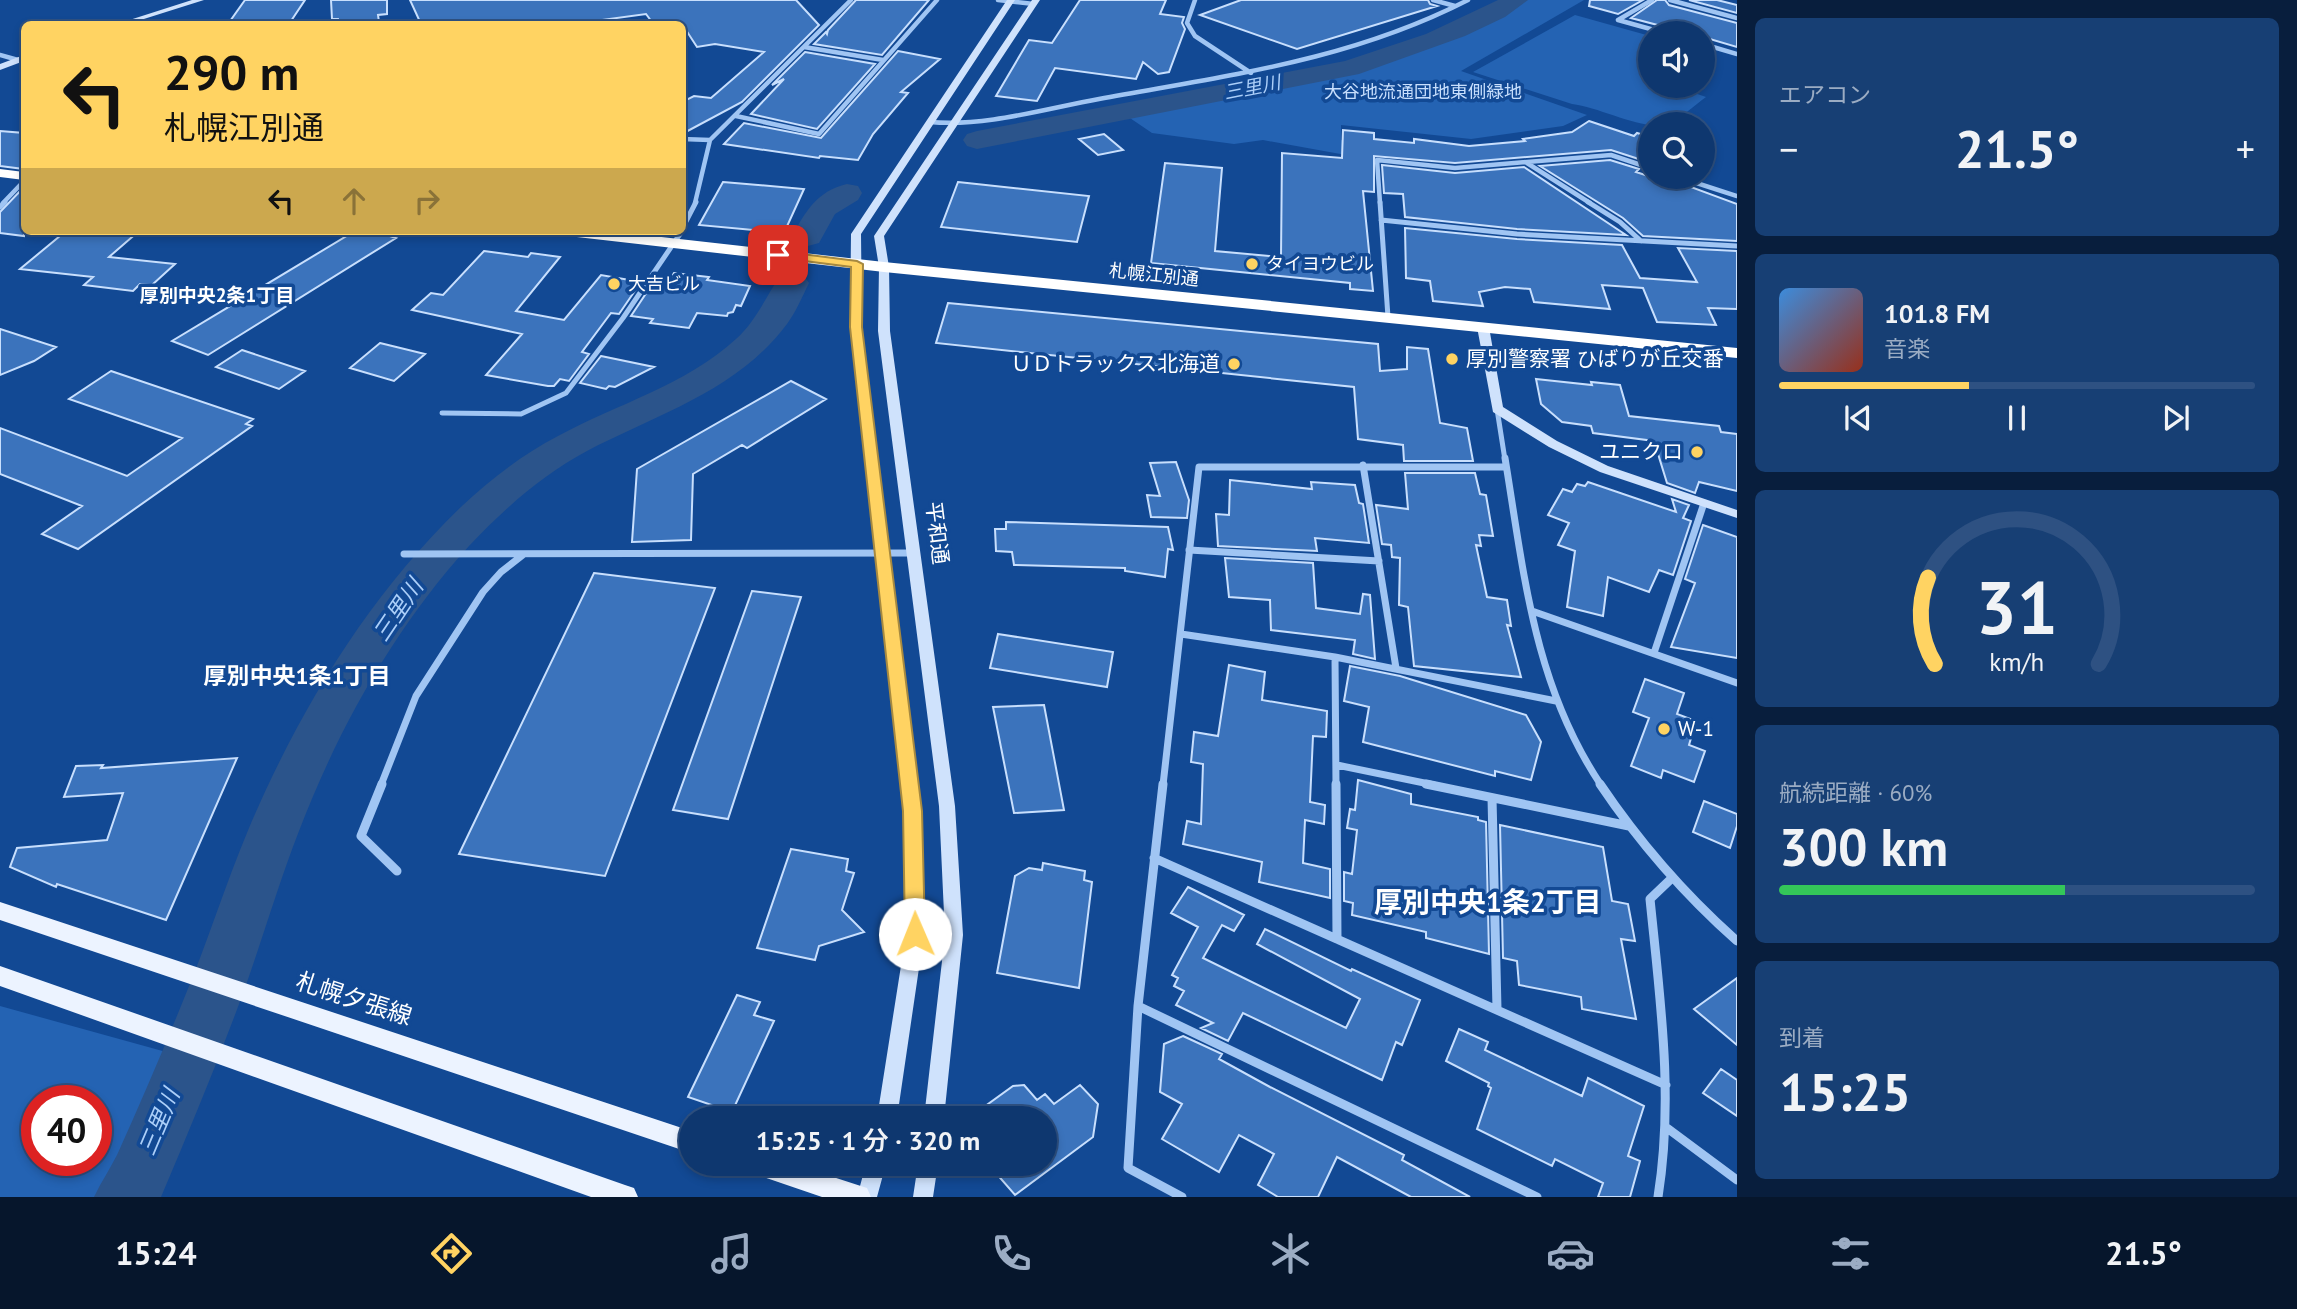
<!DOCTYPE html>
<html lang="ja">
<meta charset="utf-8">
<style>
:root{--surface:#0e376f;--page:#173f74;--text:#f1f3f6;--muted:#9bacc3;--line:#2e5182;--accent:#ffd362}
body{margin:0;font-family:"PT Sans","Noto Sans JP",sans-serif;background:var(--page);color:var(--text);height:100vh;display:flex;flex-direction:column;font-size:26px;white-space:nowrap}
*{box-sizing:border-box;margin:0}
p{font-size:23px;color:var(--muted)}
.icon{flex:none;width:38px;height:38px;fill:none;stroke:currentColor;stroke-width:2;stroke-linecap:round;stroke-linejoin:round}
.map{position:relative;flex:1;overflow:hidden}
.details{display:flex;flex-direction:column;gap:18px;padding:18px;background:#081e3d;width:560px}
.details>*{flex:none}
.banner{position:absolute;left:21px;top:21px;width:665px;height:214px;border-radius:10px;box-shadow:0 4px 10px #0003,0 0 0 2px var(--line);background:#ffd362;color:#111;overflow:hidden}
.controls{position:absolute;left:1638px;top:21px;display:grid;gap:14px}
.controls a{display:grid;place-items:center;width:77px;height:77px;border-radius:50%;background:var(--surface);box-shadow:0 4px 10px #0003,0 0 0 2px var(--line);font-size:35px}
.speed{position:absolute;left:21px;top:1085px;display:flex;gap:14px;font-size:35px;font-weight:700;text-align:center}
.speed>*{display:grid;place-content:center;width:91px;height:91px;border-radius:50%;background:var(--surface);box-shadow:0 4px 10px #0003,0 0 0 2px var(--line);line-height:1}
.speed .limit{border:10px solid #d22;background:#fff;color:#111}
.pin{position:absolute;display:grid;place-items:center;width:60px;height:60px;color:#fff;margin:-30px;border-radius:14px;box-shadow:0 4px 10px #0006}
.me{position:absolute;width:77px;margin:-38px;rotate:359deg;stroke-linejoin:round;filter:drop-shadow(0 0 5px #0008)}
.turn{display:flex;align-items:center;gap:24px;height:147px;padding:0 28px;font-size:32px}
.turn .icon{width:91px;height:91px;stroke-width:2.5}
.turn b{display:block;font-size:49px;line-height:60px}
.lanes{display:flex;align-items:center;height:66px;padding:0 28px;background:#0003;justify-content:center;gap:35px;direction:ltr}
.lanes .off{opacity:.35}
.big{font-size:52px;font-weight:600;line-height:1.1}
.details .card{flex:1;display:flex;flex-direction:column;justify-content:center;gap:10px;min-width:0;padding:0 24px;border-radius:10px;background:var(--page)}
.details .dial{align-items:center;gap:0}
.dial svg{height:182px;overflow:visible;fill:none;stroke:var(--line);stroke-width:7;stroke-linecap:round;text-anchor:middle}
.dial text{fill:var(--text);stroke:none}
.song{display:flex;align-items:center;gap:21px}
.cover{width:84px;height:84px;border-radius:10px;background:linear-gradient(135deg,hsl(210 70% 55%),hsl(10 70% 35%))}
.played{height:7px;border-radius:4px;background:linear-gradient(90deg,var(--accent) 40%,var(--line) 40%)}
.keys{display:flex;justify-content:space-around;direction:ltr}
.heat{display:flex;justify-content:space-between;align-items:center;font-size:38px;direction:ltr}
.charge{height:10px;border-radius:5px;background:linear-gradient(90deg,#34c759 60%,var(--line) 0)}
.trip{position:absolute;left:679px;top:1106px;width:378px;height:70px;border-radius:35px;background:var(--surface);box-shadow:0 4px 10px #0003,0 0 0 2px var(--line);font-weight:600;line-height:70px;text-align:center}
.tabs{display:flex;height:112px;justify-content:space-around;align-items:center;background:#06162c;color:var(--muted)}
.tabs .icon{width:49px;height:49px}
.tabs .active{color:var(--accent)}
.tabs b{font-size:32px;color:var(--text)}
main{display:flex;flex:1;min-height:0}
.map>svg:first-child{display:block}
.green{fill:#2463b3;fill-rule:evenodd}
.lines{fill:none;stroke-linecap:round;stroke-linejoin:round}
.river{fill:#2b548b;fill-rule:evenodd}
.building{fill:#3b73bc;stroke:#c8dffd;stroke-width:2}
.street-far3{stroke:#a0c5f3;stroke-width:4.5}
.street-far2{stroke:#a0c5f3;stroke-width:5}
.street-far1{stroke:#a0c5f3;stroke-width:7}
.street{stroke:#a0c5f3;stroke-width:9}
.secondary{fill:#cfe2fc;fill-rule:evenodd}
.primary{fill:#ecf3ff;fill-rule:evenodd}
.highway{fill:#fff;fill-rule:evenodd}
.route{fill:#ffd362;stroke:#a68940;stroke-width:2}
.poi-dot{fill:#ffd362;stroke:#124994;stroke-width:2.5}
.labels{text-anchor:middle;stroke-width:7;stroke-linejoin:round;paint-order:stroke}
.far-park-label{font-size:18px;fill:#c8dffd;stroke:#124994}
.far-poi-label{font-size:18px;fill:#fff;stroke:#124994;text-anchor:start}
.far-street-label{font-size:18px;fill:#fff;stroke:#124994}
.far-water-label{font-size:19px;font-style:italic;fill:#accff9;stroke:#124994}
.far-neighbourhood-label{font-size:19px;font-weight:bold;fill:#fff;stroke:#124994}
.poi-label{font-size:21px;fill:#fff;stroke:#124994;text-anchor:start}
.street-label{font-size:21px;fill:#fff;stroke:#124994}
.water-label{font-size:23px;font-style:italic;fill:#accff9;stroke:#124994}
.neighbourhood-label{font-size:23px;font-weight:bold;fill:#fff;stroke:#124994}
.near-street-label{font-size:24px;fill:#fff;stroke:#124994}
.near-neighbourhood-label{font-size:28px;font-weight:bold;fill:#fff;stroke:#124994}
</style>
<main>
<div class="map">
<svg width="1737" height="1197" viewBox="0 0 1737 1197">
<rect width="100%" height="100%" fill="#124994"/>
<!-- green -->
<path class="green" d="M1524,0h60l-123,71 126,44 -24,11 -92,13 -130,-14v15l28,2 -12,15 -94,-17 -29,4 -82,-11 -28,-19 280,-60 70,-25z
M1575,15l75,21v50h24l32,11c-11,8 -27,23 -40,27 -24,7 -66,-17 -94,-20l-99,-32z
M0,1006l177,49 -66,142h-111zM37,1101h59v59h-59z"/>
<g class="lines">
<!-- river -->
<path class="river" d="M1498,0h30l-23,17 -40,19 -106,38 -382,75 -10,-3 -4,-6 4,-6 10,-3 368,-70 81,-27z
M847,184l11,2 4,7 -4,7 -23,14 -16,29 -11,3 -11,-3 -5,-7c14,-25 25,-45 55,-52z
M792,273l12,3 5,7c-7,14 -13,29 -22,41 -50,67 -129,90 -200,127 -45,24 -83,58 -118,95 -74,81 -131,183 -170,285 -21,54 -37,110 -57,165 -25,68 -53,135 -81,201h-67c7,-15 16,-28 23,-42 23,-51 45,-102 66,-154 24,-57 42,-116 66,-173 50,-118 120,-233 213,-322 29,-27 61,-52 96,-70 59,-32 128,-51 178,-97 20,-18 29,-41 44,-63z"/>
</g>
<!-- building -->
<path class="building" d="M245,0h60l-16,24h-61z
M331,0h56v14l-9,1 1,7 -40,2 -1,-5h-6z
M410,0h386l23,25 -77,77 -60,32v-32l12,-6 17,2 53,-46 -49,-8 -18,3 -15,-23 -30,-2 -6,-8 -44,6 3,4h-184z
M856,0h73l-47,55 -68,-11 12,-12 1,2 1,-4z
M1080,0h86l-6,14 24,3 -2,6 3,6 -16,43 -11,2 -15,-12 -7,17 -81,-11 -18,33 -41,-5 33,-56 23,3z
M1241,0h187l2,4 7,2 -140,43 -97,-34z
M1590,0h53l-25,14 -29,-8z
M1657,0h8l4,5 68,18v24l-34,-10v-4h-15l-57,-15z
M1689,0h28l20,5v8z
M898,51l42,8 -39,33 7,1 -35,41 -15,26 -38,-4 -1,2 -95,-14 20,-21 77,15z
M805,52l70,12 -58,65 -66,-15 33,-35 -12,6z
M1589,121l45,15 3,-3 13,4v23l-2,2 -37,-12 -156,13 -81,-7v36l-11,-1 10,100 -23,-2v-6l-199,-20 14,-100 57,5 -7,83 66,6 1,-104 60,5 1,-28 31,3v6l40,4v-4l55,7 56,-5 -2,-2 49,-7z
M0,131l24,2v36l-24,-3z
M1104,134l19,16 -25,5 -19,-16z
M1610,160l29,9 -3,3 43,14 4,-2 54,20v37l-94,-5 -20,-18 -83,-52z
M1382,165l73,8 69,-6 102,68 -109,-6 -112,-12 -2,-23 -19,-1z
M723,182l81,7 -20,44 -85,-8z
M958,182l131,14 -12,46 -136,-15z
M24,187v49l-24,-3v-21z
M1405,228l112,11 105,6 18,33 57,4 -19,-34 59,3v58l-29,-1 8,17 -59,-3 -14,-34 -41,-3 8,24 -76,-7 -4,-13 -25,-2 -26,5 4,14 -50,-5 -3,-20 -24,-3z
M66,231h73l-30,26 66,7 -23,21 -12,-1 -7,7 -49,-6 9,-8 -73,-8z
M355,231h19l22,7 -188,117 -36,-14z
M484,251l44,6 3,-4 29,4 -44,54 48,9 37,-45 40,7 -22,32 -8,-1 -29,39 7,2 -20,27 -9,-2 -6,7h-6l-62,-11 36,-41 -110,-24 19,-17 12,2z
M674,273l35,4 -2,3 43,6 -9,20 -5,-1 -3,7 -5,1 -1,3 -30,-3 -8,15 -39,-5 3,-4 -22,-3 22,-33 8,2 4,-7h6z
M948,303l430,41 2,27 27,-2v-22l21,2 12,74 27,5 6,33h-69l-1,-16 -45,-6 -4,-52 -418,-44z
M0,329l56,18 -22,14 -34,14z
M380,343l45,11 -31,27 -44,-13z
M242,350l63,21 -26,18 -63,-22z
M601,356l53,11 -39,20 -6,-1 -3,3 -26,-6z
M111,371l142,48 -7,5 6,2 -174,123 -36,-15 40,-28 -82,-32v-46l127,48 55,-38 -113,-39z
M1536,379l56,6 -1,-3 29,3 9,31 90,10 2,6 16,2v57l-38,-9 -4,11 -28,-10 -13,-42 -61,-8 -2,-7 -29,-4 -21,-18z
M791,381l35,18 -79,49 -5,-3 -49,29 -2,66 -59,2 5,-73z
M1176,462l13,38 -2,18 -36,-1 -4,-22 13,1 -10,-33z
M1405,473h70l5,21 6,1 7,41 -14,-1 2,11 -5,-1 11,52 20,3 4,26 -4,-1 14,52 -107,-11 -6,-59 -9,-2 1,-47 -8,-1 -1,-12 -9,-1 -6,-39 32,4z
M1230,480l82,9 -1,-7 44,3 4,18 4,1 6,39 -54,-5 2,13 -99,-5 -2,-32 13,1z
M1588,482l88,30 -4,-13 17,6 -6,13 8,3 -18,54 -14,-5 -10,22 -41,-15 -5,39 -36,-9 8,-56 -17,-6 11,-22 -21,-8 15,-26 9,3 5,-8 8,2z
M1006,522l162,5 5,23 -5,-1 -3,28 -40,-6v-3l-111,-3 -2,-13 -16,-1 -1,-22h11z
M1703,525l34,12v121l-66,-11 24,-64 -10,-4z
M1225,558l88,5 3,45 44,6 3,-20 7,1 5,64 -22,-5 2,-14 -84,-10 -1,-30 -41,-3z
M594,573l121,15 -110,288 -146,-22z
M752,591l49,6 -73,222 -55,-9z
M998,634l115,18 -6,35 -117,-19z
M1229,665l36,7 -3,28 65,11 -1,26 -13,-1 -3,66 15,3 -1,19 -19,-4 -2,43 27,6v29l-71,-16 3,-20 -79,-18 4,-23 14,3 2,-60 -12,-2 3,-30 24,4z
M1350,666l50,10 126,39 15,27 -10,38 -36,-9v5l-132,-34 6,-35 -25,-6z
M1645,679l39,14 -7,21 19,7 -7,24 16,6 -11,31 -31,-12 -2,8 -30,-12 18,-48 -16,-6z
M1044,705l20,105 -50,3 -21,-106z
M237,758l-71,162 -109,-36 -1,3 -46,-20 7,-19 90,-8 16,-47 -59,4 12,-31 27,-1 -2,3z
M1358,780l53,14v10l67,13v3l8,2 3,132 -63,-16v-6l-74,-17 1,-12 -9,-2v-29l8,2 5,-44 -10,-2 3,-19 5,1z
M1704,801l33,13v12l-7,22 -37,-16z
M1500,825l103,22 9,54 16,3 7,37 -14,-2 15,80 -54,-10 -1,-12 -62,-12 -2,-24 -14,-3z
M791,849l57,10 -2,12 8,2 -12,37 22,22 -45,14 -4,14 -58,-12z
M1043,863l42,8 -1,9 8,2 -13,106 -82,-15 18,-97 14,-8 13,2z
M1188,887l56,28 -10,16 -12,-6 -19,33 143,70 14,-29 -103,-55 8,-15 86,42 1,-2 68,31 -18,45 -6,-3 -14,38 -139,-67 -15,28 -27,-13 12,-5 -37,-18 8,-14 -10,-5 4,-8 -6,-3 26,-48 -27,-14z
M1737,978v67l-43,-36z
M737,995l23,7 -6,13 20,6 -42,91 -44,-15z
M1459,1029l29,13 -3,8 97,46 6,-18 56,28 -16,50 12,5 -10,36h-32l5,-14 -48,-24 -3,7 -75,-37 14,-41 -3,-2 1,-3 -43,-22z
M1183,1036l39,18 -3,5 51,28 134,68 -2,5 68,37h-59l-74,-40 -19,40h-40l-20,-12 16,-31 -35,-19 -20,37 -57,-33 20,-35 -22,-12 4,-48z
M1721,1069l16,11v36l-34,-23z
M1024,1085l13,15 8,-6 9,10 26,-19 18,19 -5,33 -78,58 -27,-31h57v-46h-52l-9,-11 29,-21z"/>
<g class="lines">
<!-- street-far3 -->
<path class="street-far3" d="M998,0l36,4
M1195,0l-8,23 8,13 56,37
M1433,0l22,6
M1652,0l-34,20 47,13
M1670,0l67,18
M1703,44l34,10
M804,47l79,13
M0,55l18,5
M736,116l83,18 118,-134
M930,122c55,5 114,-13 169,-23 129,-24 250,-38 369,-99
M682,139l28,1
M1527,163l63,40
M1678,177l59,19
M3,203l21,-22
M695,203l15,-63 141,-140
M1380,203l-3,-43 78,8 156,-13 39,13"/>
<!-- street-far2 -->
<path class="street-far2" d="M1380,202l8,115
M1588,202l32,20 21,19
M0,207l5,-5
M1381,220l136,14 220,12
M682,229l14,-27
M1497,409l8,51
M442,413l79,1 45,-21 57,-75 59,-87"/>
<!-- street-far1 -->
<path class="street-far1" d="M1505,458c19,116 29,227 96,327
M1363,465l33,203
M1189,550l190,11
M404,554l510,-1
M1532,611l205,72
M1181,634l154,23 221,44
M1654,653l50,-150
M1335,657l1,128
M1337,765l97,20
M381,785l35,-89 67,-104 18,-20 23,-18
M1163,785l36,-318h306"/>
<!-- street -->
<path class="street" d="M382,784l-21,52 36,35
M1163,784l-25,222 -10,162 54,29
M1336,784l1,155
M1426,784l203,42
M1600,784c39,58 84,110 137,157
M1492,798l5,211
M1154,858l512,227
M1138,1006l399,191
M1667,1128l70,52
M1658,1197c16,-100 2,-198 -8,-298l22,-21"/>
<!-- secondary -->
<path class="secondary" d="M192,0h12l-76,24h-11z
M1007,0h8l-154,234 1,93 59,484 3,123 -27,184h-20l29,-184 -1,-123 -55,-484 1,-93z
M1032,0h8l-156,236 5,31 1,64 65,475 8,129 -19,183h-20l21,-183 -6,-129 -61,-475 1,-64 -5,-31z
M24,55v6l-24,9v-6z
M1483,324l6,3 14,80 54,34 51,25 129,44v8l-137,-46 -51,-25 -56,-35 -16,-85z
M866,1164h20l-9,33h-20z
M918,1164h20l-5,33h-20z"/>
<!-- primary -->
<path class="primary" d="M0,902l691,229v22l-691,-233z
M0,966l625,219 9,3 4,9h-47l-591,-211z
M746,1164h47l74,24 4,9h-49l-73,-25z"/>
<!-- highway -->
<path class="highway" d="M0,169l24,3v8l-24,-3z
M560,231h48l276,31 853,86v10l-853,-86 -316,-36z"/>
</g>
<!-- route -->
<path class="route" d="M778,251l79,10 6,3 -1,63 60,484 3,123 -3,6 -7,2 -7,-2 -3,-6 -2,-123 -53,-484 1,-60 -78,-10 -1,-2z"/>
<!-- markers -->
<g class="poi-dot">
<circle cx="1252" cy="264" r="7"/>
<circle cx="614" cy="284" r="7"/>
<circle cx="1452" cy="359" r="7"/>
<circle cx="1234" cy="364" r="7"/>
<circle cx="1697" cy="452" r="7"/>
<circle cx="1664" cy="729" r="7"/>
</g>
<g class="labels">
<!-- far-park labels -->
<g class="far-park-label">
<text x="1423" y="98">大谷地流通団地東側緑地</text>
</g>
<!-- far-poi labels -->
<g class="far-poi-label">
<text x="1266" y="270">タイヨウビル</text>
<text x="628" y="290">大吉ビル</text>
</g>
<!-- far-street labels -->
<g class="far-street-label">
<text transform="translate(1154 275) rotate(6)" y="6">札幌江別通</text>
</g>
<!-- far-water labels -->
<g class="far-water-label">
<text transform="translate(1252 87) rotate(-11)" y="7">三里川</text>
</g>
<!-- far-neighbourhood labels -->
<g class="far-neighbourhood-label">
<text x="217" y="302">厚別中央2条1丁目</text>
</g>
<!-- poi labels -->
<g class="poi-label">
<text x="1466" y="366">厚別警察署 ひばりが丘交番</text>
<text x="1220" y="371" text-anchor="end">ＵＤトラックス北海道</text>
<text x="1683" y="459" text-anchor="end">ユニクロ</text>
<text x="1678" y="736">W-1</text>
</g>
<!-- street labels -->
<g class="street-label">
<text transform="translate(937 533) rotate(83)" y="7">平和通</text>
</g>
<!-- water labels -->
<g class="water-label">
<text transform="translate(398 610) rotate(-56)" y="8">三里川</text>
<text transform="translate(159 1122) rotate(-67)" y="8">三里川</text>
</g>
<!-- neighbourhood labels -->
<g class="neighbourhood-label">
<text x="297" y="684">厚別中央1条1丁目</text>
</g>
<!-- near-street labels -->
<g class="near-street-label">
<text transform="translate(354 999) rotate(18)" y="8">札幌夕張線</text>
</g>
<!-- near-neighbourhood labels -->
<g class="near-neighbourhood-label">
<text x="1488" y="912">厚別中央1条2丁目</text>
</g>
</g>
</svg>
<div class="controls">
<a><svg class="icon" aria-label="sound" viewBox="0 0 24 24"><path d="M4 9h4l5-4v14l-5-4H4zM17 9q2 3 0 6"/></svg></a>
<a><svg class="icon" aria-label="search" viewBox="0 0 24 24"><circle cx="10" cy="10" r="6"/><path d="M15 15l6 6"/></svg></a>
</div>
<div class="speed"><div class="limit">40</div></div>
<div class="pin" style="left:778px;top:255px;background:#d93025"><svg class="icon" aria-label="arrive" viewBox="0 0 24 24"><path d="M6 21V4h12l-3 4 3 4H6"/></svg></div>
<svg class="me" style="left:915px;top:934px" viewBox="-20 -20 40 40"><circle r="19" fill="#fff"/><path d="M0-13L10 11 0 6-10 11z" fill="#ffd362"/></svg>
<div class="trip">15:25 · 1 分 · 320 m</div>
<div class="banner">
<div class="turn"><svg class="icon" aria-label="left" viewBox="0 0 24 24"><path d="M17 20v-9H6M10 6l-5 5 5 5"/></svg><div><b>290 m</b>札幌江別通</div></div>
<div class="lanes"><svg class="icon" aria-label="left" viewBox="0 0 24 24"><path d="M17 20v-9H6M10 6l-5 5 5 5"/></svg><svg class="icon off" aria-label="ahead" viewBox="0 0 24 24"><path d="M12 20V5M6 11l6-6 6 6"/></svg><svg class="icon off" aria-label="right" viewBox="0 0 24 24"><path d="M7 20v-9h11M14 6l5 5-5 5"/></svg></div>
</div>
</div>
<section class="details">
<div class="card"><p>エアコン</p>
<div class="heat"><a>−</a><b class="big">21.5°</b><a>+</a></div>
</div>
<div class="card">
<div class="song"><i class="cover"></i><div><b>101.8 FM</b><p>音楽</p></div></div>
<div class="played"></div>
<div class="keys"><svg class="icon" aria-label="previous" viewBox="0 0 24 24"><path d="M18 5L8 12l10 7zM5 5v14"/></svg><svg class="icon" aria-label="pause" viewBox="0 0 24 24"><path d="M8 5v14M16 5v14"/></svg><svg class="icon" aria-label="next" viewBox="0 0 24 24"><path d="M6 5l10 7-10 7zM19 5v14"/></svg></div>
</div>
<div class="card dial"><svg viewBox="0 0 100 80">
<path d="M14 69A42 42 0 1 1 86 69"/>
<path d="M14 69A42 42 0 0 1 11 31" stroke="#ffd362"/>
<text x="50" y="56" font-size="32" font-weight="700">31</text>
<text x="50" y="72" font-size="11">km/h</text>
</svg></div>
<div class="card"><p>航続距離 · 60%</p><b class="big">300 km</b><div class="charge"></div></div>
<div class="card"><p>到着</p><b class="big">15:25</b></div>
</section>
</main>
<nav class="tabs">
<b>15:24</b>
<svg class="icon active" aria-label="directions" viewBox="0 0 24 24"><path d="M12 3l9 9-9 9-9-9zM9 14v-3h6M13 9l2 2-2 2"/></svg>
<svg class="icon" aria-label="music" viewBox="0 0 24 24"><path d="M9 18V5l10-2v13"/><circle cx="6" cy="18" r="3"/><circle cx="16" cy="16" r="3"/></svg>
<svg class="icon" aria-label="phone" viewBox="0 0 24 24"><path d="M5 4h4l2 5-3 2q2 4 5 5l2-3 5 2v4C11 20 4 13 5 4z"/></svg>
<svg class="icon" aria-label="climate" viewBox="0 0 24 24"><path d="M12 3v18M4 7l16 10M4 17L20 7"/></svg>
<svg class="icon" aria-label="car" viewBox="0 0 24 24"><path d="M5 17H2v-5l4-1 3-4h7l3 4 3 1v5h-3M9 17h6M6 11h13"/><circle cx="7" cy="17" r="2"/><circle cx="17" cy="17" r="2"/></svg>
<svg class="icon" aria-label="filters" viewBox="0 0 24 24"><path d="M4 7h16M4 17h16"/><circle cx="9" cy="7" r="2"/><circle cx="15" cy="17" r="2"/></svg>
<b>21.5°</b>
</nav>
